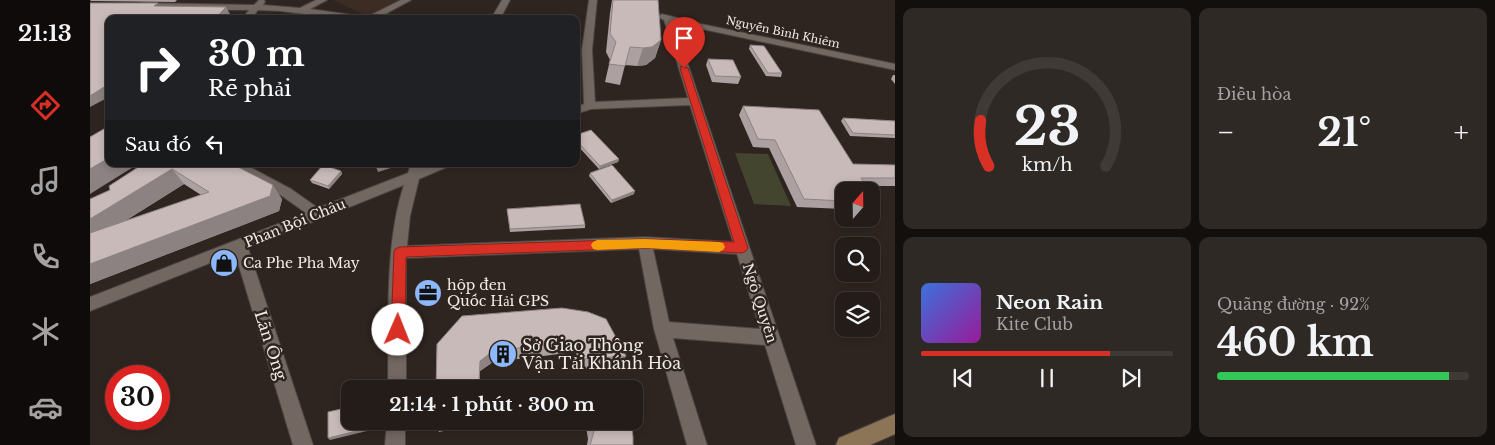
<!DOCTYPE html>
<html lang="vi">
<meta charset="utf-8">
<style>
:root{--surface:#231c18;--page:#2f2925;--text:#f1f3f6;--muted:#a3a1a2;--line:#403a37;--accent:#d93025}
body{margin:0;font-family:"Libre Baskerville",serif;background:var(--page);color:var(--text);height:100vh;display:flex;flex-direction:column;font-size:19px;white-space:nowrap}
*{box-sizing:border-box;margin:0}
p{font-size:16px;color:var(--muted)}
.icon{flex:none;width:28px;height:28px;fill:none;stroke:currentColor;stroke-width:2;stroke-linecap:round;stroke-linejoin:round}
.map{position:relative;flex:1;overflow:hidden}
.panel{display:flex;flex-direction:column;gap:8px;padding:8px;background:#130f0d;width:600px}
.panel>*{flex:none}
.hud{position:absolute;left:15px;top:15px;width:475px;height:152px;border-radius:10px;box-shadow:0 2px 8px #0003,0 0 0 1px var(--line);background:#202124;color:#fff;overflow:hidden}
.needle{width:32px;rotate:20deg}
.tools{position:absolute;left:745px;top:182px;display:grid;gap:10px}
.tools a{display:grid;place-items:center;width:45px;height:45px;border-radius:10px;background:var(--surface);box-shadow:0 2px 8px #0003,0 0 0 1px var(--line);font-size:25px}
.speed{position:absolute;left:15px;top:365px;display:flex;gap:10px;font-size:25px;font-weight:700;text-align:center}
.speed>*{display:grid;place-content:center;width:65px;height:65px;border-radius:50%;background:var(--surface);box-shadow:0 2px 8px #0003,0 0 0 1px var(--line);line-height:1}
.speed .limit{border:8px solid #d22;background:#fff;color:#111}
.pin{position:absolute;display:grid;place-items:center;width:42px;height:42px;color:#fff;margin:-51px -21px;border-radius:50% 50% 50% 0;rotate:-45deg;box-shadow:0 0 5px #0007}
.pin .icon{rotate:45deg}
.me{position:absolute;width:55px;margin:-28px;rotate:1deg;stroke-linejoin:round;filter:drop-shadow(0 0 4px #0008)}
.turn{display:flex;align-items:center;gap:18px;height:105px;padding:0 20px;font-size:22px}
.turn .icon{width:65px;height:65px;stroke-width:2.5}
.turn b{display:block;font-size:35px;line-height:42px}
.then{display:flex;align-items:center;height:48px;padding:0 20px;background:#0003;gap:10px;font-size:19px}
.big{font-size:38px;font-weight:800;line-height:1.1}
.panel .widget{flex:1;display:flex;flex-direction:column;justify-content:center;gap:8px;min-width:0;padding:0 18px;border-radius:10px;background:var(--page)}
.panel .dial{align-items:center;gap:0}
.dial svg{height:130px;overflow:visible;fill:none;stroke:var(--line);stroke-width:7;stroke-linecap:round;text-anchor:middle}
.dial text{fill:var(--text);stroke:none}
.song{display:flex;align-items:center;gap:15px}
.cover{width:60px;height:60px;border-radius:8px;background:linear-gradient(135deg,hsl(220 70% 55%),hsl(300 70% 35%))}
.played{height:5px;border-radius:2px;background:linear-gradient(90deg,var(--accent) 75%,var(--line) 75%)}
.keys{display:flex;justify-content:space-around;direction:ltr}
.heat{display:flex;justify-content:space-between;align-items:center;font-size:28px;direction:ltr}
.charge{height:8px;border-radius:4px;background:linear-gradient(90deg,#34c759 92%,var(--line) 0)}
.panel .tiles{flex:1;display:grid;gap:8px;grid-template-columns:repeat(2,1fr)}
.trip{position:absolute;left:251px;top:380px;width:302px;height:50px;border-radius:10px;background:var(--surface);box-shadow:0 2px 8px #0003,0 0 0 1px var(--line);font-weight:800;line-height:50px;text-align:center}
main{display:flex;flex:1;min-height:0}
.tab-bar{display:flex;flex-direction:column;width:90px;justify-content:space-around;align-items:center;background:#0e0b0a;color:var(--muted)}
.tab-bar .icon{width:35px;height:35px}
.tab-bar .on{color:var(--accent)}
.tab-bar b{font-size:22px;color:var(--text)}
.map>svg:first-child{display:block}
.built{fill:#3c2c24}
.green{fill:#44452f}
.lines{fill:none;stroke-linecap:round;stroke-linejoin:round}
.street-casing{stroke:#4b433f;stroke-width:2}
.secondary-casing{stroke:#4b433f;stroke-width:2}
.street{fill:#726761;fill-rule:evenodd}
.secondary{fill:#8c7556;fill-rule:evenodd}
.wall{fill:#ada0a0;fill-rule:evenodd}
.shaded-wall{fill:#8d8282}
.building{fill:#c9baba;stroke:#8d8282}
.route{fill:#d93025;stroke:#8d1f18}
.slow{fill:#f59e0b}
.labels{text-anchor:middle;stroke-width:5;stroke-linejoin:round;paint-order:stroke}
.far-street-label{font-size:11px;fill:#f1ebe7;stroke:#2f2520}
.street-label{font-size:14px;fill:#f1ebe7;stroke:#2f2520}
.poi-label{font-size:14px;fill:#f1ebe7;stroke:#2f2520;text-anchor:start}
.near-street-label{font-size:16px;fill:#f1ebe7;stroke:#2f2520}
.near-poi-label{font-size:16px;fill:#f1ebe7;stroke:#2f2520;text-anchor:start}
</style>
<main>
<nav class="tab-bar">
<b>21:13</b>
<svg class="icon on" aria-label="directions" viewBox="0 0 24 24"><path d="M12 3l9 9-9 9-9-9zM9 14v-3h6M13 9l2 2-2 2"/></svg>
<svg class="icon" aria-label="music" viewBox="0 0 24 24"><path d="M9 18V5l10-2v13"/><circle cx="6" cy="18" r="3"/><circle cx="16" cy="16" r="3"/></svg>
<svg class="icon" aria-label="phone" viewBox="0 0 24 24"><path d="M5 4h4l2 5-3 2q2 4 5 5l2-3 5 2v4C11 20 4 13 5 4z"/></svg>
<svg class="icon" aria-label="climate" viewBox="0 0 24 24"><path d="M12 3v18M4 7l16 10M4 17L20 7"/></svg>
<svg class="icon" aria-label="car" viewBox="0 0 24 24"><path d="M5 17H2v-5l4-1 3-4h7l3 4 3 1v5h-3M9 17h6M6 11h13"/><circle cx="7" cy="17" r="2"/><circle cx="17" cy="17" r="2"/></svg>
</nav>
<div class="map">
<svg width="805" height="445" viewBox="0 0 805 445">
<rect width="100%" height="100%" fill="#2f2520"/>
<!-- built -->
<path class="built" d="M243,0h66l-32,16z"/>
<!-- green -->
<path class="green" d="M645,153l33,1 23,52 -37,-2z"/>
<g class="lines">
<!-- street casing -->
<g class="street-casing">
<path id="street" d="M169,0h5l1,2 -2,3 37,3 16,-8h11l-17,9 57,8 34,-17h10l-35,19h-32l-64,-8 -22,-1 -7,9h-9l7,-9 -107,-1 -4,-3 4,-3 112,2z
M412,0h8l-10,19h-9z
M499,0h8l-5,50 3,52 93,-4 -24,-78 -6,-3 4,-3 39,10 194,40v6l-221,-47 142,422h-20l-31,-100 -92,-7 34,107h-20l-33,-116 -15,-80 -233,9v131h-18c1,-63 -4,-145 16,-204l-156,63 65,197h-20l-58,-192 -145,58v-14l216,-84 -24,-17 -52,-29 -2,-3h16l47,25 27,19 90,-35 3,-9h12l-1,3 9,-3h18l-2,3 -28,12 -9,37 -3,30 238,-9 88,5 -43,-137 -99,4 -15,5v-7l8,-3 -2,-54zM563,249l84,5 23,75 -91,-7z
M297,421h18v24h-20z"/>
</g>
<!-- secondary casing -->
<g class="secondary-casing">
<path id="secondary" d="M805,414v20l-25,11h-34l3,-7z"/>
</g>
<!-- street -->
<use href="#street" class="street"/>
<!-- secondary -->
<use href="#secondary" class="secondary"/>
</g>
<!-- wall -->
<path class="wall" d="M0,0h87l-2,2 -84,-1z
M522,0h44l5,40 -6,18 -9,7 -9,1 -12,-1 -5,20 -15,-3 5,-22 -4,-8 4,-39z
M660,45l32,28 -1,4 -15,-1 -17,-27z
M618,59l33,18 -3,7 -26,-2 -6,-17z
M803,75h2v9l-4,-5z
M653,106l110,58 42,1v21h-29l-22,5v18l-47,-2 -28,-59 -16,-1 -14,-32z
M753,118l52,3v17l-45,-2 -9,-15z
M486,135l43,24 -1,3 -19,7 -23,-25z
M53,164h89l50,35 -3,12 -189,73v-85l20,-9zM94,184l17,11 -76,26z
M251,171l1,3 -13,15 -17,-6 -2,-3z
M500,173l44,21 -23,9 -22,-27z
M417,209l78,16v3l-75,4z
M472,308l64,48 -7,11 -40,2 -3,-17 -83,10 -13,9 -1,18h-43l1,-45z
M346,421h46v2l-43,9 -3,-8z
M495,421h46l2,24h-46l1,-6z"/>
<!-- shaded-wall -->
<path class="shaded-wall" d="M136,7l4,7 -4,5h-11z
M571,40l-6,18 -9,7 -9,1 6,-18z
M19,84v13l-19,10v-11z
M19,158v6h29l-48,30v-25z
M529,159l-1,3 -19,7 1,-3z
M285,164h18l1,3 -16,5z
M82,169l12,15 -94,59v-24z
M251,171l1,3 -13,15 -1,-3z
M183,185l9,14 -3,12 -189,73v-20z
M545,191l-1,3 -23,9 1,-3z
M403,351v11l-13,9 -1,18v-6l1,-22z
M65,372l4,2 8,11 -8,6v-15z
M279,421h1l1,9 -41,10 -2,-2z"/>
<!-- building -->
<path class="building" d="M523,0h45l3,40 -9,7 -9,1 -13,-1 -5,19 -16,-2 7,-22 -6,-8z
M0,3h68l-4,3 72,1 -11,12h-106v65l-19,12z
M660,45l14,1 18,27h-14z
M618,59l25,1 8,17 -26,-1z
M653,106l76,4 34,54 42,1v13h-34l9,13h-26v10l-40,-2 -29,-59 -17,-1z
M753,118l52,3v14l-42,-2z
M19,126v32l-19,11v-32z
M501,130l28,29 -19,7 -24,-26v-5z
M53,164h89l41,21 -3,11 -180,68v-31l119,-41 -37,-23 -82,50v-20l20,-9 -1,-4z
M233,165l18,6 -13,15 -18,-6z
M522,165l23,26 -23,9 -22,-27z
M490,204l5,21 -75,4 -3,-20z
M472,308l26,4 18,7 20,37 -43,3 -2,-18 -88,10 -13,10 -1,22v6h-43l1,-45 25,-28z
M65,372l3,4h-8z
M69,377l4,6 -4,3z
M26,403v7l-3,-4z
M260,407v14h19v7l-41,10v-26z
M346,421h13l-13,3z
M502,421h39l2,16v8h-43l1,-3 3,-11z"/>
<!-- route -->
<path class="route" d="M591,66l7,2 60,180 -2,3 -4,2 -97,-5 -239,9 -1,73 -2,5 -5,2 -5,-2 -2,-5 3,-78 1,-3 5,-2 245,-8 89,3 -54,-174z"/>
<!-- slow -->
<path class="slow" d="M555,239l74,3 4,1 2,4 -2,3 -4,2 -74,-4 -48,2 -4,-1 -2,-4 2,-3 4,-2z"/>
<!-- icons -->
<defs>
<g id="shop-disc" transform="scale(1.4375)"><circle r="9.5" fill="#8db9fc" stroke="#2f2520"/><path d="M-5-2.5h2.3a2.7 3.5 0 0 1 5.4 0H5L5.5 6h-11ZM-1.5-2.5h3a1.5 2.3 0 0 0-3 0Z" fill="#111"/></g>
<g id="office-disc" transform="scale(1.4375)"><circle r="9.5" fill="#8db9fc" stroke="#2f2520"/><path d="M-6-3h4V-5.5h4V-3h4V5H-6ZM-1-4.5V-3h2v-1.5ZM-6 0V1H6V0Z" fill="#111"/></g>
<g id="building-disc" transform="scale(1.4375)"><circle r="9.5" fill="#8db9fc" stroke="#2f2520"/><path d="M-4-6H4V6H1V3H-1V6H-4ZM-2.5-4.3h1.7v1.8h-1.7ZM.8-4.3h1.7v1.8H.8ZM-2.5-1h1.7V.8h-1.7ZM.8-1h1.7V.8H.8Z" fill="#111"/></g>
</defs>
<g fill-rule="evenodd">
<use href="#shop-disc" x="134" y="263"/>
<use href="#office-disc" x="338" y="293"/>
<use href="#building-disc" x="413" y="354"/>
</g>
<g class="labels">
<!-- far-street labels -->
<g class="far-street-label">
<text transform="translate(693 32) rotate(12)" y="4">Nguyễn Bình Khiêm</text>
</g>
<!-- street labels -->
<g class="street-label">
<text transform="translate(205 223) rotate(-22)" y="5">Phan Bội Châu</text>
<text transform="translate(670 303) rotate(72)" y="5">Ngô Quyền</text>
</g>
<!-- poi labels -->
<g class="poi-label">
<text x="153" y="268">Ca Phe Pha May</text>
<text x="357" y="290">hộp đen<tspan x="357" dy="16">Quốc Hải GPS</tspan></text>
</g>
<!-- near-street labels -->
<g class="near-street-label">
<text transform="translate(181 345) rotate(72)" y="6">Lãn Ông</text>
</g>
<!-- near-poi labels -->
<g class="near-poi-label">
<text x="432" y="351">Sở Giao Thông<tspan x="432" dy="18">Vận Tải Khánh Hòa</tspan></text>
</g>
</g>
</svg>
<div class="tools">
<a><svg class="needle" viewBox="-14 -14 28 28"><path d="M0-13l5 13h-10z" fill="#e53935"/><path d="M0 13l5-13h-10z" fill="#a3a1a2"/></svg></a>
<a><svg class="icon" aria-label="search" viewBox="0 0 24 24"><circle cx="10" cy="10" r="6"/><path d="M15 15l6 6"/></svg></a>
<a><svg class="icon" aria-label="layers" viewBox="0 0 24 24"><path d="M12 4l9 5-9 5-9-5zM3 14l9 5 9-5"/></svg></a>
</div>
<div class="speed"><div class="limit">30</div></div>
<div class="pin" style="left:594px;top:68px;background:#d93025"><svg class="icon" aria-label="arrive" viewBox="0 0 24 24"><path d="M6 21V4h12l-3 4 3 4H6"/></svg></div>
<svg class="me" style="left:308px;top:330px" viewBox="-20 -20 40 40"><circle r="19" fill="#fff"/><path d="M0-13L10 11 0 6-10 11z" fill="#d93025"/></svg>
<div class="trip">21:14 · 1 phút · 300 m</div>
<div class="hud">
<div class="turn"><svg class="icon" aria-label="right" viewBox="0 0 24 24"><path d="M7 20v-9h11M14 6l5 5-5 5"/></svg><div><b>30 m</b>Rẽ phải</div></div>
<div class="then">Sau đó<svg class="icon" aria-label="left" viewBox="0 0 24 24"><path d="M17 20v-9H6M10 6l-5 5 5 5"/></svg></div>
</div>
</div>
<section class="panel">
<div class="tiles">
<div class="widget dial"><svg viewBox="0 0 100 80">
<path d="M14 69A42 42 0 1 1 86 69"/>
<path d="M14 69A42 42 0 0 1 9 41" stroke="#d93025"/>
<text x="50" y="56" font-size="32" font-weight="700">23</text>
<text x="50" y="72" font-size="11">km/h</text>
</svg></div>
<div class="widget"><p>Điều hòa</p>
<div class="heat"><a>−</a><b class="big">21°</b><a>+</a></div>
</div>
<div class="widget">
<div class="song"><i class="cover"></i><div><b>Neon Rain</b><p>Kite Club</p></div></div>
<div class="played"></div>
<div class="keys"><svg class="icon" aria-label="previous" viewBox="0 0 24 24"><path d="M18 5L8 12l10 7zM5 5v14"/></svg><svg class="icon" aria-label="pause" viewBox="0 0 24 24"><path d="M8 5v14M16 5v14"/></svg><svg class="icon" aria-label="next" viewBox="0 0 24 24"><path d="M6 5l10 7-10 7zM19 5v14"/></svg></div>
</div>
<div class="widget"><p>Quãng đường · 92%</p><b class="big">460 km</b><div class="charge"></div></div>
</div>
</section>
</main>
